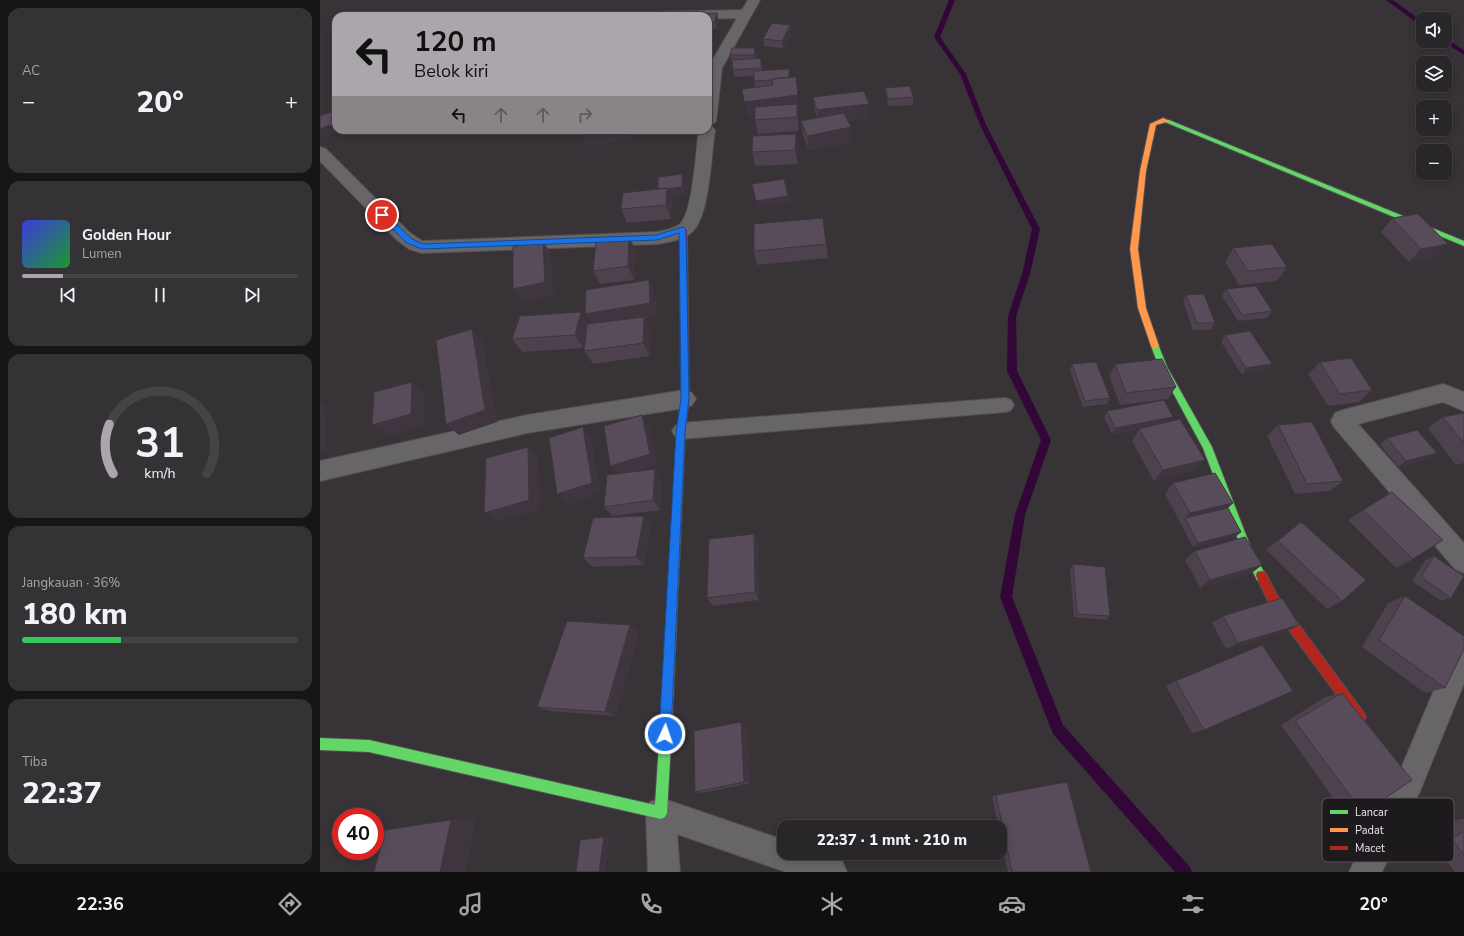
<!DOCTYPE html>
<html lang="id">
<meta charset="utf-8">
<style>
:root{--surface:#292629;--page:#353235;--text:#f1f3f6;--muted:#a5a5a8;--line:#454346;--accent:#aba6ab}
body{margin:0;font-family:"Nunito Sans",sans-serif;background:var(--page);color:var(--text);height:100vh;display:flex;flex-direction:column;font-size:15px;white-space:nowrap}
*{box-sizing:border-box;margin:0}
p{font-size:13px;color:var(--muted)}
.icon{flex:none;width:22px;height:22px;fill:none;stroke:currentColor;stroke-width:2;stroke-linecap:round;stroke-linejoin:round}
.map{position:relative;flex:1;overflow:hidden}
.sheet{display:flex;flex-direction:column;gap:8px;padding:8px;background:#171517;width:320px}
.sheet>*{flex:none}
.guide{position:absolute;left:12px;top:12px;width:380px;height:122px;border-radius:12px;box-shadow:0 2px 10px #0003,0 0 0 1px var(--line);background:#aba6ab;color:#111;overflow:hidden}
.controls{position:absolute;left:1096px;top:12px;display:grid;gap:8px}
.controls a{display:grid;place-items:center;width:36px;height:36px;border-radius:8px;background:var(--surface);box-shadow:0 2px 10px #0003,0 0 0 1px var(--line);font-size:20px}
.speed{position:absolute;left:12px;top:808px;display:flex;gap:8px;font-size:20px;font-weight:700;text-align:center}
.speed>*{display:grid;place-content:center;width:52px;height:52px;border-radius:50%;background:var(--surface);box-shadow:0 2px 10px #0003,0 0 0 1px var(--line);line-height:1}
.speed .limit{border:6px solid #d22;background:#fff;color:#111}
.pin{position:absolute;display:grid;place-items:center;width:34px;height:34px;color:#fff;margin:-17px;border:2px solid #fff;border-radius:50%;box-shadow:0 1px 4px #0007}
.me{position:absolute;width:44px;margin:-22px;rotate:3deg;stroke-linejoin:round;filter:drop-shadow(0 0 3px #0008)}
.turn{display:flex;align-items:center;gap:14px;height:84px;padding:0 16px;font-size:18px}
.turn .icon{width:52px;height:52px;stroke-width:2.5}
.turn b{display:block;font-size:28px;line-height:34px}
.lanes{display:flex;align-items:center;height:38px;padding:0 16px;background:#0003;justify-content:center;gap:20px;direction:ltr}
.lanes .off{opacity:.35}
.big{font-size:30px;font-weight:800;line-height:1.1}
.sheet .widget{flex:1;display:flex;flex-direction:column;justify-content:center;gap:6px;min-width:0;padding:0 14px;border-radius:12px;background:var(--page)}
.sheet .dial{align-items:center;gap:0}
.dial svg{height:104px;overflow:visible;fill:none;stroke:var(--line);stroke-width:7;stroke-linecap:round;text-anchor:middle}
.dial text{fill:var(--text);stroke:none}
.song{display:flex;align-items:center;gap:12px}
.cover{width:48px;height:48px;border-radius:6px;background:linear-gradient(135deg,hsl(240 70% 55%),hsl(130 70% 35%))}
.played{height:4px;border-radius:2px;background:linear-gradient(90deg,var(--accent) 15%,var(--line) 15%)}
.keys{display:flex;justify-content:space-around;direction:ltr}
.heat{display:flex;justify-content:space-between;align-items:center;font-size:22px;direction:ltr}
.charge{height:6px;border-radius:3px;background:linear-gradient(90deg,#34c759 36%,var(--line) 0)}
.trip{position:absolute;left:457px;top:820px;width:230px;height:40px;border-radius:12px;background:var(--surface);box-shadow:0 2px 10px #0003,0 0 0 1px var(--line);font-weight:800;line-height:40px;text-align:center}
.tabs{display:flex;height:64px;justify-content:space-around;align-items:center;background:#100f10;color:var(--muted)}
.tabs .icon{width:28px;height:28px}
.tabs .active{color:var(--accent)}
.tabs b{font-size:18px;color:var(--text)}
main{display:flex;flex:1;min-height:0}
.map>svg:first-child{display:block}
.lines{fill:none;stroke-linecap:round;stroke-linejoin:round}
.stream{fill:#320737;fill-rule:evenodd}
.lane-casing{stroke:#535053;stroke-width:2}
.street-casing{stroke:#535053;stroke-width:2}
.fast-casing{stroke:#535053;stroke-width:2}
.slow-casing{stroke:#535053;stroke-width:2}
.jam-casing{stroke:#535053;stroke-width:2}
.lane{fill:#686568;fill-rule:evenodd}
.street{fill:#686568;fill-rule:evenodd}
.fast{fill:#63d668;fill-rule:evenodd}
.slow{fill:#ff974d;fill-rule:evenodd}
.jam{fill:#b3261e;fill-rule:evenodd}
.wall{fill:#4c414d}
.shaded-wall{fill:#3e353f}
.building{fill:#584c5a;stroke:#3e353f}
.route{fill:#1a73e8;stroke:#114b97}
.key{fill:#1d1a1e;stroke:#5a575b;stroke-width:1}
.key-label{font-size:11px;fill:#e9e4ea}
</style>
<main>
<section class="sheet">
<div class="widget"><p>AC</p>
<div class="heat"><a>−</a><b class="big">20°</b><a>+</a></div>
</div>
<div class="widget">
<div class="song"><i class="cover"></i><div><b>Golden Hour</b><p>Lumen</p></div></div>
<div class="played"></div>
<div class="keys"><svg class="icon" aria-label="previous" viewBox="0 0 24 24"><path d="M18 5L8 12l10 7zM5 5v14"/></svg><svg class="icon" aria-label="pause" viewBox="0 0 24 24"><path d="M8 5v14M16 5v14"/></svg><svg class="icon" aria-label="next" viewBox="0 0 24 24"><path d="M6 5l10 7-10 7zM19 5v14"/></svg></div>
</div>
<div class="widget dial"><svg viewBox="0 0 100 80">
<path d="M14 69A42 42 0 1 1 86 69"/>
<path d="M14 69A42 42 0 0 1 11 31" stroke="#aba6ab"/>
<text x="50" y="56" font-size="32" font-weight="700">31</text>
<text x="50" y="72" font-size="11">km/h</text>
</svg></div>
<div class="widget"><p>Jangkauan · 36%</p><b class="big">180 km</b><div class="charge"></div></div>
<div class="widget"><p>Tiba</p><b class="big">22:37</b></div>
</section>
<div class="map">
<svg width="1144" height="872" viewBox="0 0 1144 872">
<rect width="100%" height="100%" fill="#373337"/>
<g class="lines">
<!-- stream -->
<path class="stream" d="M629,0h6l-15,37 26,37 20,51 54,104 -9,41 -15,47 1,54 34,69 -26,75 -13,82 51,128 127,142 2,5h-17l-122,-138 -53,-137 15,-82 26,-75 -34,-69 1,-54 15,-47 9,-41 -52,-104 -20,-51 -26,-37z
M1066,0h7l30,22v5z
M1125,38l19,12v5l-21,-14h2z"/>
<!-- lane casing -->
<g class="lane-casing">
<path id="lane" d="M685,398l6,2 3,5 -3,5 -6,2 -324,27 -6,-3 -3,-5 3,-5 6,-3z"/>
</g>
<!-- street casing -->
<g class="street-casing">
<path id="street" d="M428,0h12l-38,68 -6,53 -3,3 -5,2v-58l29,-50 -29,1v-3h-68l2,-3 4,-1 96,-2z
M388,126l4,1 3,3c-4,24 -5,86 -23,102 -9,8 -24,10 -35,12l-235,9 -13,-4 -12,-9 -77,-79v-14l6,2 83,83 13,9 235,-9c8,-2 17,-3 23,-8 13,-12 16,-75 19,-94h9z
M1123,384l21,8v19l-21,-9 -85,22 106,119v30l-9,-4 -121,-142 -3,-6 4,-8 8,-3z
M365,390l7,3 4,6 -4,6 -7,3 -158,25 -207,48v-20l207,-46z
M1144,636v47l-44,108 -38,81h-33l51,-101 55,-131z
M341,798l123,42v13h38l20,8 5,11h-61l-109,-38 3,38h-32l-2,-59 4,-11z"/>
</g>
<!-- fast casing -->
<g class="fast-casing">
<path id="fast" d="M845,120h4l295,121v5l-299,-124z
M835,343l3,1 9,23 45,80 39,101 15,28 -1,4 -4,1 -4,-1 -15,-30 -39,-102 -44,-81 -8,-21z
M0,738l49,2 286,65 4,-61 2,-4 4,-2 4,2 2,4 -4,69 -2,4 -4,2 -292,-67 -49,-2z"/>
</g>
<!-- slow casing -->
<g class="slow-casing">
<path id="slow" d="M843,118l7,3 -14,4 -10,46 -8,78 8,59 13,38 -4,3 -4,-3 -13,-38 -8,-59 10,-78 10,-47z
M361,430l3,1 1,3 -14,310 -2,4 -4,2 -4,-2 -2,-4 18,-310 1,-3z"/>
</g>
<!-- jam casing -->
<g class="jam-casing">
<path id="jam" d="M360,228h3l4,2 2,169 -4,35 -1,3h-6l-1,-3 4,-35z
M941,571l4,1 12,23 87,118 2,4 -2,4 -4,2 -4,-2 -87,-118 -13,-27 1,-4z"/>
</g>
<!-- lane -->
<use href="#lane" class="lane"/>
<!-- street -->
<use href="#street" class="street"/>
<!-- fast -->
<use href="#fast" class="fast"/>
<!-- slow -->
<use href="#slow" class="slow"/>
<!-- jam -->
<use href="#jam" class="jam"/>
</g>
<!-- wall -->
<path class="wall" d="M397,13l1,7 -1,9 -9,1v-14z
M470,25l1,7 -8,16 -19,-2 -1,-7z
M435,48l2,7 -1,3 6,7v6l28,6 10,33h-3l2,21 -41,3 -3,-14v-5l-8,1 8,-29 -1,-6v-5l-20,1 -1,-7 -1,-8 -2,-7z
M565,88l28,9v8l-25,1 -2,-11z
M493,97l56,21 -21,3 4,21 -43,8 -6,-15 -2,-14 16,-3 -2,-7z
M476,134l2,14v16l-43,2 -3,-14z
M364,181l1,13 -15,2 2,6 -1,17 -44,4 -6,-14 37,-20z
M503,218l5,40 -71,7 -3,-14z
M1072,218l43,40 -26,4 -28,-30z
M309,237l7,14 -2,29 -34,4 -7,-13z
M913,248l54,19 -10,14 -38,4 -14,-23z
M906,289l46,22 -5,7 -29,3 -16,-25z
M335,294l1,22 -11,2 6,12 -1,26 -57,8 -9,-13 2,-14 -3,11 -61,4 -10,-13 79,-15z
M866,295l29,28 -4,7h-18l-10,-29z
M905,335l47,29 -5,6 -25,5 -21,-33z
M1000,362l52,28 -13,12 -31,4 -20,-32z
M752,364l38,34 -3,6 -24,3 -13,-36z
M795,364l61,23 -8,12 -48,6 -11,-29z
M787,411l62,11 27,48 -42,11 -22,-40 7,-12 18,-4 -45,9 -8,-17z
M1144,413v50l-8,2 -28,-37 15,-11z
M958,425l65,56 -13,10 -35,3 -28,-58z
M329,427l8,38 -22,6 27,9 -2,30 -47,6 -9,-9z
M1067,438l50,15 -9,6 -30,8 -18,-23z
M853,483l60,20 -5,5 13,24 -6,5 -42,10 -28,-53z
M1043,510l50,49 -17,9 -48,-48z
M324,516l7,10 -7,39 -51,2 -10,-9z
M981,522l41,79 -15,8 -61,-59z
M434,534l4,9 1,57 -46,6 -6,-8z
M875,551l67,14 -12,9 -50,14 -15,-28z
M1114,556l17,42 -10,3 -29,-20 13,-21z
M753,564l37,52 -4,4 -32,-3 -4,-48z
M1085,596l40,92 -20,5 -63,-46 26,-44z
M903,616l76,9 -14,7 -59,17 -14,-26z
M319,632l-23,84 -66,-5 -13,-4z
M856,681l28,49 -12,3 -26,-47z
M1022,693l21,120h-19l-63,-88 44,-28z
M427,725l3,58 -47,10 -8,-1z
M676,795l95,77h-83l-8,-36v-9h-2l-6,-31z
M1139,819h5v53h-9l-26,-34z"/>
<!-- shaded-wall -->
<path class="shaded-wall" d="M397,13l1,7 -1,9 -2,-7z
M470,25l1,7 -8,16 -1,-7z
M435,48l2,7 -2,7 -1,-7z
M478,95l2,15h-3l2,21 -2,-21 -50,6 -3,-14z
M549,104v14l-50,7 -2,-15z
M16,123v7h5l-21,8v-9z
M531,127l1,15 -43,8 -2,-14z
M280,130h30l1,9 -43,8 -7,-14z
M476,134l2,14v16l-3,-14z
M362,174l2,7 1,13 -15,2 2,6 -1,17 -5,-14 -8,-15z
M468,196l1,7 -32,5 -1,-7z
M309,237l7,14 -2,29 -6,-14z
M223,241l8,13 3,41 -31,7 -10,-13z
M1128,244l-13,14 -26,4 12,-13z
M329,280l6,14 1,22 -11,2 6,12 -1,26 -7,-13 -50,-16 -8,-13z
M261,312l8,13 -6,23 -8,-13z
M152,329l11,13 14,80 -38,13 -13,-11z
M952,364l-5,6 -25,5 4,-7z
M92,382l13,12 -1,32 -37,10 -15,-11z
M0,402l5,3 2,45 -7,3z
M322,415l7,12 8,38 -39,11 -8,-10z
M853,417l-5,5 -56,12 3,-6z
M263,427l8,12 10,54 -34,12 -10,-11z
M208,447l11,11 1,52 -43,12 -13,-9z
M1117,453l-9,6 -30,8 8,-6z
M885,460l-9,10 -42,11 9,-11z
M335,469l7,11 -2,30 -7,-10z
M913,503l-11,10 -37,5 5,-5z
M324,516l7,10 -7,39 -8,-8z
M921,532l-6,5 -42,10 5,-4z
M434,534l4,9 1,57 -4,-8z
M942,565l-12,9 -50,14 10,-8z
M310,625l9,7 -23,84 -11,-4z
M979,625l-14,7 -59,17 12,-6z
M421,722l6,3 3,58 -6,-1z
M131,820h25l-10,52h-26z
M284,837h6l-5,35h-6z"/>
<!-- building -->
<path class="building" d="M397,13l-2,9 -7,1v-7h-25l1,-2z
M452,23l18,2 -8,16 -19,-2z
M412,48h23l-1,7h-24z
M441,58v10l-28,2 -1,-10z
M469,69v8l-17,2v1l-18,1v-10z
M476,77l2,18 -54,7 -2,-13 31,-4 -1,-6z
M590,86l3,11 -25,2 -3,-11z
M544,91l5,13 -52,6 -4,-13z
M477,104v13l-42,3v-13z
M16,110v13l-16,6v-13z
M524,113l7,14 -44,9 -6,-15z
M261,130h19l-19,3z
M476,134l-1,16 -43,2 1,-16z
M362,174v13l-15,2v-1l-9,1v-12z
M464,179l4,17 -32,5 -4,-17z
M347,188l-1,17 -45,4 2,-16z
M1098,214l30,30 -27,5 -29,-31z
M503,218l3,26 -72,7v-27z
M309,237l-1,29 -35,5 3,-29z
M223,241l2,41 -32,7v-42z
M952,244l15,23 -39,4 -15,-23z
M329,280l1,23 -65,11 1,-24z
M936,286l16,25 -30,4 -16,-26z
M884,294l11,29h-18l-11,-28z
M261,312l-6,23 -63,4 8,-23z
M324,317l-1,26 -59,8 3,-27z
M152,329l13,81 -39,14 -10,-84z
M930,331l22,33 -26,4 -21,-33z
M1031,358l21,32 -32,4 -20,-32z
M842,359l14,28 -50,6 -11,-29z
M776,362l14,36 -25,3 -13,-37z
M92,382l-1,32 -39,11 2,-33z
M844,400l9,17 -58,11 -8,-17z
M1144,413v30l-21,-26z
M322,415l8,39 -40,12 -6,-40z
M860,419l25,41 -42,10 -24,-41z
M992,422l31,59 -36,3 -29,-59z
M263,427l9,56 -35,11 -8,-56z
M1097,430l20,23 -31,8 -19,-23z
M208,447l1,53 -45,13 2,-55z
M335,469l-2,31 -49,7 3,-32z
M895,473l18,30 -43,10 -17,-30z
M1072,492l51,48 -30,19 -50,-49z
M908,508l13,24 -43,11 -13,-25z
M324,516l-8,41 -53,1 10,-40z
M981,522l65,58 -24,21 -64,-60z
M434,534l1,58 -48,6 2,-59z
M925,537l17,28 -52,15 -15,-29z
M1114,556l30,20 -13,22 -30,-21z
M753,564l32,3 5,49 -33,-2z
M1085,596l59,40v13l-19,39 -66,-48z
M962,598l17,27 -61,18 -15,-27z
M247,621l63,4 -25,87 -68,-5z
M942,645l31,46 -89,39 -28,-49z
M1022,693l70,87 -49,33 -68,-92z
M421,722l3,60 -49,10 -1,-61z
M747,782l24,90h-79l-16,-77z
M131,820l-11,52h-66l11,-42z
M1144,831v24l-12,-16z
M284,837l-5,35h-23l4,-32z"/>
<!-- route -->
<path class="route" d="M60,213h5l27,26 11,5 233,-9 27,-8 3,3 3,169 -4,33 -14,302 -1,4 -5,1 -4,-1 -2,-4 17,-302 5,-33 -2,-166 -22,7 -235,9 -15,-6 -27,-26z"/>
<!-- legend -->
<rect x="1002" y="798" width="132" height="64" rx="6" class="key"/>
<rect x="1010" y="810" width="18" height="4" fill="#63d668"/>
<rect x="1010" y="828" width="18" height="4" fill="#ff974d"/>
<rect x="1010" y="846" width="18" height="4" fill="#b3261e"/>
<g class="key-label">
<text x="1035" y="816">Lancar</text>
<text x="1035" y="834">Padat</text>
<text x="1035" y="852">Macet</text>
</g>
</svg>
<div class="controls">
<a><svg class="icon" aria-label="sound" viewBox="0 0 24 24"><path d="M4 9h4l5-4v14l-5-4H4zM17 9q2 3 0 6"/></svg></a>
<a><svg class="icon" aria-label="layers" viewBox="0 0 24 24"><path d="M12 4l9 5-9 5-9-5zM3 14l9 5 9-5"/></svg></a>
<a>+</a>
<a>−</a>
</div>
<div class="speed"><div class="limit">40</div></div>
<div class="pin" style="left:62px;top:215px;background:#d93025"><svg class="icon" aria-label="arrive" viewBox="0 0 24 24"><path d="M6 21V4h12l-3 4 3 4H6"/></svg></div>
<svg class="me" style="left:345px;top:734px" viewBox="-20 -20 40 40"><circle r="17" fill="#1a73e8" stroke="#fff" stroke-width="3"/><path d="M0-11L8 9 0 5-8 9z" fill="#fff"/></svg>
<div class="trip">22:37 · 1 mnt · 210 m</div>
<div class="guide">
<div class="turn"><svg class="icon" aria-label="left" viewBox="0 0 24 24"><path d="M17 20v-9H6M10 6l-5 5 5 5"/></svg><div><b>120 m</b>Belok kiri</div></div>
<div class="lanes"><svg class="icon" aria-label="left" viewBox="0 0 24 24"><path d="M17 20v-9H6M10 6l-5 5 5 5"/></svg><svg class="icon off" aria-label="ahead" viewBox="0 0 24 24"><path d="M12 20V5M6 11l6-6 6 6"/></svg><svg class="icon off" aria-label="ahead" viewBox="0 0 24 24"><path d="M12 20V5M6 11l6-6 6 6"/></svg><svg class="icon off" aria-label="right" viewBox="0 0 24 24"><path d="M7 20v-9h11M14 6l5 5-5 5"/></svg></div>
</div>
</div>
</main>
<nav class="tabs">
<b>22:36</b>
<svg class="icon active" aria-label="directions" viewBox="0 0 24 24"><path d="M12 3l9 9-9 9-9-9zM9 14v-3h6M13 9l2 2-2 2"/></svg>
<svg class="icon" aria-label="music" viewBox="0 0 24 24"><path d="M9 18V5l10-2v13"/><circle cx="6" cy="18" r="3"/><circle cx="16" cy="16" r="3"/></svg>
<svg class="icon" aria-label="phone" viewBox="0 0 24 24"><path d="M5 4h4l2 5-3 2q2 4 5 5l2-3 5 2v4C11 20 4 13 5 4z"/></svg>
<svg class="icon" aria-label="climate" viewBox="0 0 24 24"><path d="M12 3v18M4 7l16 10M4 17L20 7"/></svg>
<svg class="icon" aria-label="car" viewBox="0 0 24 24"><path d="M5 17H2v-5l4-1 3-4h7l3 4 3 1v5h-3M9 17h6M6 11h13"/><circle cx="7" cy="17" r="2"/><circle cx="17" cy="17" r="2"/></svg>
<svg class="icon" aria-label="filters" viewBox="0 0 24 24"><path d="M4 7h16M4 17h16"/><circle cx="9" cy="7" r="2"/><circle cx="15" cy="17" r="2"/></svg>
<b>20°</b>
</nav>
